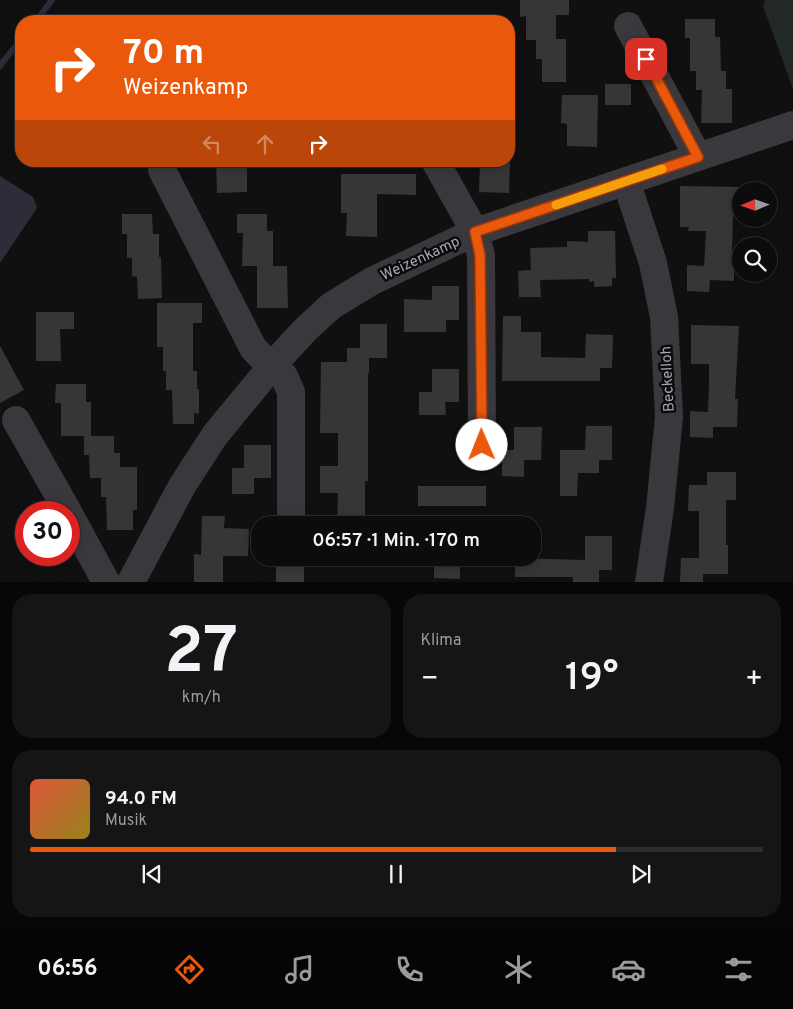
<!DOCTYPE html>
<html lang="de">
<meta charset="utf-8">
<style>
:root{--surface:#0d0c0d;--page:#161516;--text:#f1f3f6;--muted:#9a9b9d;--line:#2d2c2e;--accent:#ea580c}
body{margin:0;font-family:Overpass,sans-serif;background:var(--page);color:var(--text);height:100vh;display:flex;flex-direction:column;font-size:19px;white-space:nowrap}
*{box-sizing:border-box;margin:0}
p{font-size:16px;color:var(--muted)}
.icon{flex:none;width:28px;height:28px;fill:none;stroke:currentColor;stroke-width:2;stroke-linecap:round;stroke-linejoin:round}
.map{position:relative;height:582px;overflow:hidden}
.side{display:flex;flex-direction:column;gap:12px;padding:12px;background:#070707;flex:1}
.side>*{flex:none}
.hud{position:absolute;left:15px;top:15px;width:500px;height:152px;border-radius:20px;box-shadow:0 2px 12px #0003,0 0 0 1px var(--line);background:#ea580c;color:#fff;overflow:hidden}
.needle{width:32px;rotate:268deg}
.tools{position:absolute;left:732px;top:182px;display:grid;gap:10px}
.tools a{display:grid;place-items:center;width:45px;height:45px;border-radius:50%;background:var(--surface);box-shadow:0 2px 12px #0003,0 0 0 1px var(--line);font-size:25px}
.speed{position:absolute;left:15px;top:501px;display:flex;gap:10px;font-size:25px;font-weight:700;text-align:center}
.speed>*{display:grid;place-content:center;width:65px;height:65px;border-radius:50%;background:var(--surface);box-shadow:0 2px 12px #0003,0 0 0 1px var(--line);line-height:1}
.speed .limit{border:8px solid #d22;background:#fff;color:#111}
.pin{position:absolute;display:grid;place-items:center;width:42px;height:42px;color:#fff;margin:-21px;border-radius:10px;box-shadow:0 2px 8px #0006}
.me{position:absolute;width:55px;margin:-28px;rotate:359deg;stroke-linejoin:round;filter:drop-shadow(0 0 4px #0008)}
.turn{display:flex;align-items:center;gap:18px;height:105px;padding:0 25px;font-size:22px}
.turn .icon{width:65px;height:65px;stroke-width:2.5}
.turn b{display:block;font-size:35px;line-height:42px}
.lanes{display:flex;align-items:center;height:48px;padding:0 25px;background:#0003;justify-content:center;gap:25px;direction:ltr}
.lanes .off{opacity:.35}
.big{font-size:38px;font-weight:600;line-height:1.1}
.side .card{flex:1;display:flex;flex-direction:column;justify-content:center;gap:8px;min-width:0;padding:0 18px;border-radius:20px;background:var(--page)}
.side .dial{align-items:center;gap:0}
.dial b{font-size:65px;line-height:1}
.song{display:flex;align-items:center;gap:15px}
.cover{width:60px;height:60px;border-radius:8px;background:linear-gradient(135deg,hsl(10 70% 55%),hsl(50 70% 35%))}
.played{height:5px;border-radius:2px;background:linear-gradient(90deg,var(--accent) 80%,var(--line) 80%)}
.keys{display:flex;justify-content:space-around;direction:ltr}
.heat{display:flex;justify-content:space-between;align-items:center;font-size:28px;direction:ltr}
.side .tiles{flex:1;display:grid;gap:12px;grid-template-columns:1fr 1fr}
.card:last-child{grid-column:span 2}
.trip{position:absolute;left:251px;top:516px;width:290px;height:50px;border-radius:20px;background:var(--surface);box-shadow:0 2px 12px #0003,0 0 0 1px var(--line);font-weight:600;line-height:50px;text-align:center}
.menu{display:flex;height:80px;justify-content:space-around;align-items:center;background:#050505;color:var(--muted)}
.menu .icon{width:35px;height:35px}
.menu .on{color:var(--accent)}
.menu b{font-size:22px;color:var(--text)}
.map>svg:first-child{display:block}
.green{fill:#212827}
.water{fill:#2f2b38}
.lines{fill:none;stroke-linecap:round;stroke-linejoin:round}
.stream{stroke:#2f2b38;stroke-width:6}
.building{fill:#383539}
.minor{stroke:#3b383d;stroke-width:28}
.route-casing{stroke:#983908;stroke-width:12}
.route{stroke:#ea580c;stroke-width:9}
.slow{stroke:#f59e0b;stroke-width:9}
.labels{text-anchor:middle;stroke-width:5;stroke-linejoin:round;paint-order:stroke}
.street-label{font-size:15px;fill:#aaa2b1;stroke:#0c0b0c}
</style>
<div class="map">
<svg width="793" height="582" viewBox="0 0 793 582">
<rect width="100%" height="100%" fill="#111011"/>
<!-- green -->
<path class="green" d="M765,0h28v89l-30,-83z"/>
<!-- water -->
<path class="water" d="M0,176l33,21 4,11 -37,55z"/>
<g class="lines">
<!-- stream -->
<path class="stream" d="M36,21l16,-21
M0,66l21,-27"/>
</g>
<!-- building -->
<path class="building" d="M520,0h49v15h-13v24h10v43h-24v-23h-6v-19h-10v-24l-6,1z
M685,19h30v18h5l1,34h5v18h6v34h-31l1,-33h-6v-19h-6v-33h-5z
M605,84h26v21h-26z
M562,95h36l-1,52 -30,-1v-22l-6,-1z
M216,161h31v31l-30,1z
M480,161h30l-1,32 -30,-1z
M341,174h75v21l-39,-1v43l-31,-1 1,-23h-6z
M680,186l58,1v29h-5l-1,37h2v28l-24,-1 -1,12 -22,-1v-26l17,1 2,-35h-18l1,-4h-9z
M122,214h30l1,20h6v23h2l1,41 -24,1 -1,-22 -5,-1v-18h-5v-24h-5z
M237,214h30v17h6v35h14l1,42h-31v-42h-15l1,-33h-6z
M588,231h27l1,47h-4v8l-18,1v-6l-5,1v-3l-49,1 1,17h-22l-1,-26 13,-1 -1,-22 37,-1v-6l21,1z
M432,286h27v34h-13v12h-42v-33l28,1z
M157,303h45v20h-9v48h4v18h2v25l-5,-1v11h-21l-1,-34h-6v-19h-3v-24h-6z
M36,312h38v17h-14l1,32h-25z
M503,316h18v16h20v25l44,1 1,-24 27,1 -1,33h-12v13h-98z
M360,324h27v34h-18v15h-1v108h-3v44h-28l1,-32h-18v-27h18v-33h-18l1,-71h26v-14h13z
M691,325l48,1 -4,73h3l-1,28h-24v11l-23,-1v-26l18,1 1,-29v-19h-18z
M0,346l24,44 -24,13z
M432,369h27v33h-14l1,13h-27v-23h13z
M56,384h30v18h5v34h-30v-33h-6z
M586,426h26v34h-13v13h-21l-1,23h-17v-46h25z
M514,427h28l-1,33h-17v17l-22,-1v-26h12z
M84,436h30v17h6v14h17v43h-4v20h-26l-1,-33h-5v-19h-11l-1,-23h-5z
M244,445h27v33h-17v16h-22v-26h12z
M707,472h29v28h-10v45h2v29h-25v8h-23l1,-24h18v-47h-11l1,-26h18z
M418,486h68v20h-68z
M202,516h23l-1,12 25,1 -1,27h-25v26h-29v-28l7,1z
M585,536h27v34h-13v12h-26v-5h-58v-19l70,2z
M434,558h26v21l-26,-1z"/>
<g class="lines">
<!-- minor -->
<path class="minor" d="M628,26l70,131
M435,161l40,71 6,23 1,190
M162,170l91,178 18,19 13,9 7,16v133
M626,181l27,82 11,54 5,100 -9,91 -11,74
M16,420l52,92
M69,514l37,68
M290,581v-23
M131,582l51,-96 33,-51 56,-68 34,-37 26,-24 41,-25 103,-49 318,-107"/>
</g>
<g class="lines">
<!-- route casing -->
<g class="route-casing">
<path id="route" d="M482,445l-2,-190 -5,-23 223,-75 -52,-98"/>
</g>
<!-- route -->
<use href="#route" class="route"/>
<!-- slow -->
<path class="slow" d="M556,205l106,-36"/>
</g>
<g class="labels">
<!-- street labels -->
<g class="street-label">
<text transform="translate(420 258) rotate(-25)" y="5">Weizenkamp</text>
<text transform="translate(667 379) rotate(-93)" y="5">Beckelloh</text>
</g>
</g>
</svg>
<div class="tools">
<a><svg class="needle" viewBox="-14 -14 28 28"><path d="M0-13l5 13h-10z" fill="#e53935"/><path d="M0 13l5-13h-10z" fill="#9a9b9d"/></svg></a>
<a><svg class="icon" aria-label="search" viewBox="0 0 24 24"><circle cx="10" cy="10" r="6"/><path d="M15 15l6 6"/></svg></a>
</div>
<div class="speed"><div class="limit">30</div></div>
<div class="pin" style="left:646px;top:59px;background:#d93025"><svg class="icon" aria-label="arrive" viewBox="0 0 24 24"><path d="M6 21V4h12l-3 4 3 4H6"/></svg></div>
<svg class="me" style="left:482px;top:445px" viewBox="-20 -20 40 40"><circle r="19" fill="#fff"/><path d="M0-13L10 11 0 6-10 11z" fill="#ea580c"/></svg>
<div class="trip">06:57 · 1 Min. · 170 m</div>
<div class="hud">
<div class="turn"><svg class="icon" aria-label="right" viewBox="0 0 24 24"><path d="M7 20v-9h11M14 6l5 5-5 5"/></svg><div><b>70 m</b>Weizenkamp</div></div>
<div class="lanes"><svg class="icon off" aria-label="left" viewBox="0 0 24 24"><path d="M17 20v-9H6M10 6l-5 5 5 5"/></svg><svg class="icon off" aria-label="ahead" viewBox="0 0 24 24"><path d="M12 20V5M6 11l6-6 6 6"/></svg><svg class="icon" aria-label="right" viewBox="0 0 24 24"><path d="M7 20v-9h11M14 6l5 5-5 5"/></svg></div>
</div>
</div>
<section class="side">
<div class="tiles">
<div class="card dial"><b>27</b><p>km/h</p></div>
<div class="card"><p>Klima</p>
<div class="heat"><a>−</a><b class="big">19°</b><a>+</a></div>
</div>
<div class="card">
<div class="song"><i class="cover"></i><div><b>94.0 FM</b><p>Musik</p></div></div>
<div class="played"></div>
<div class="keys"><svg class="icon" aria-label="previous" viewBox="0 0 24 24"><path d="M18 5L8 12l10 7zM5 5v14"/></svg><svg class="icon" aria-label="pause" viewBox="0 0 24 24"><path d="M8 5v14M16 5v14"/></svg><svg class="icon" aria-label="next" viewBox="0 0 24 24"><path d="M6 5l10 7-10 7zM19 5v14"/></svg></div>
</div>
</div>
</section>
<nav class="menu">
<b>06:56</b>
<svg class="icon on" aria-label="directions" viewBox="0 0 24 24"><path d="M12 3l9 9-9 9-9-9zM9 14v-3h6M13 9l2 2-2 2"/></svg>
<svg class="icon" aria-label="music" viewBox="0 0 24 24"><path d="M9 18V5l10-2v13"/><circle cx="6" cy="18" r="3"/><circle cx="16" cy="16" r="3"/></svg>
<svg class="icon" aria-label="phone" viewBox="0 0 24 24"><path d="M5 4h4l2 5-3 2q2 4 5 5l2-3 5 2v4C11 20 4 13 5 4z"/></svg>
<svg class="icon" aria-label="climate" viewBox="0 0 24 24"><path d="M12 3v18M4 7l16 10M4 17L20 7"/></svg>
<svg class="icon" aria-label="car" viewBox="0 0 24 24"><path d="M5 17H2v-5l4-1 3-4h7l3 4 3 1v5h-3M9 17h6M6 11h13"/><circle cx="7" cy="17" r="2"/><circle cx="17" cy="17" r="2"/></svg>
<svg class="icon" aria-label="filters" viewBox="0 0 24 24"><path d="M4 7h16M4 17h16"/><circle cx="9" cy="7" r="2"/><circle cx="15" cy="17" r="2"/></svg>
</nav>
